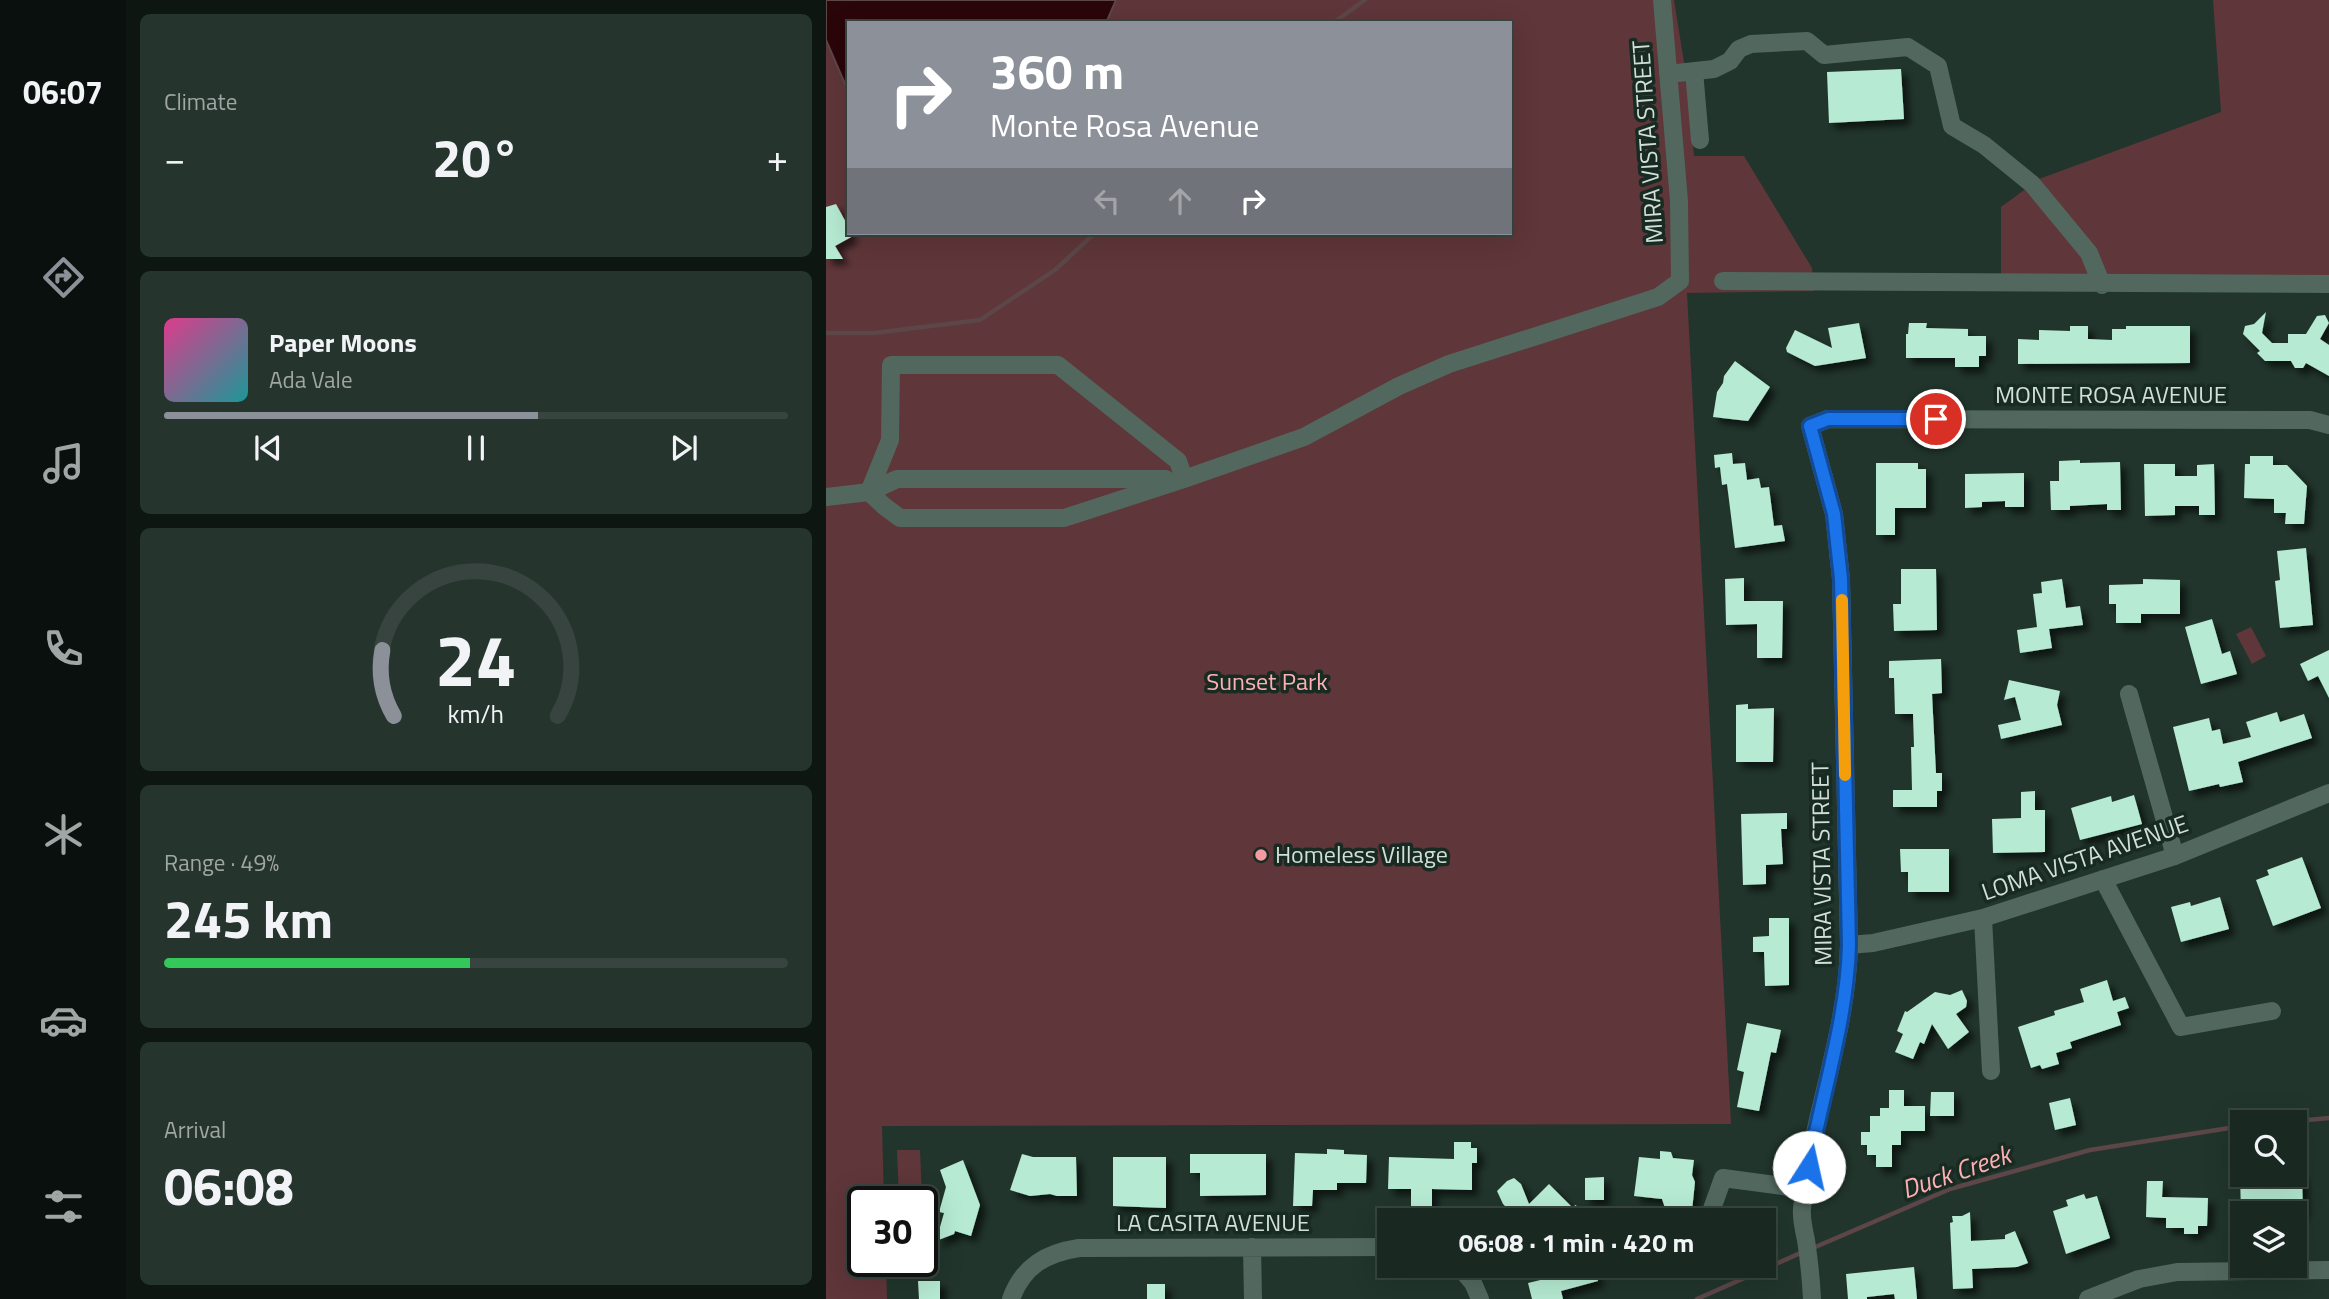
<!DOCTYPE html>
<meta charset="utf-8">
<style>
:root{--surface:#192821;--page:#26342e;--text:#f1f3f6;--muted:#9fa6a5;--line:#37443f;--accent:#8c9099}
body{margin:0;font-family:"Titillium Web",sans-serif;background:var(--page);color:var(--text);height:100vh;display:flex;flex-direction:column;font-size:26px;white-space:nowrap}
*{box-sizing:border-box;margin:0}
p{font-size:23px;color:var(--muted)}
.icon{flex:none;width:38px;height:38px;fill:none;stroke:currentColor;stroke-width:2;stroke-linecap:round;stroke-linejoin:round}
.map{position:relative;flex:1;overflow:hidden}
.panel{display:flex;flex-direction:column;gap:14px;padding:14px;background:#0e1612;width:700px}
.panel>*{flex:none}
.top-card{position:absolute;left:21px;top:21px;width:665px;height:214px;border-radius:0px;box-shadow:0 7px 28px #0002,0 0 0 2px var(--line);background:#8c9099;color:#fff;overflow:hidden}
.fabs{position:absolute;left:1404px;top:1110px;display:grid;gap:14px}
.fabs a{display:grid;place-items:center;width:77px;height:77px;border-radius:0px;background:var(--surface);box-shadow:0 7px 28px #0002,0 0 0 2px var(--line);font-size:35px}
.speed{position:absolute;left:21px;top:1186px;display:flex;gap:14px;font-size:35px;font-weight:700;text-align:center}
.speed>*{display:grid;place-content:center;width:91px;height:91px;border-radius:50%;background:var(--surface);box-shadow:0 7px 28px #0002,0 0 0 2px var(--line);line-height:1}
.speed .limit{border:4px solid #111;border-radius:10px;background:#fff;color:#111}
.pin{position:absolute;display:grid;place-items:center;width:60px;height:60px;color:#fff;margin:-30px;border:4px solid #fff;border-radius:50%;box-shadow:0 2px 7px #0007}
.me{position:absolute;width:77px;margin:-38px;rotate:10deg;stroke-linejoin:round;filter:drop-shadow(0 0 5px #0008)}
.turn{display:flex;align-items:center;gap:24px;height:147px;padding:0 28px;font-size:32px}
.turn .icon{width:91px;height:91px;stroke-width:2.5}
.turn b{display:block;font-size:49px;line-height:60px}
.lanes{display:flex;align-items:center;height:66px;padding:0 28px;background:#0003;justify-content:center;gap:35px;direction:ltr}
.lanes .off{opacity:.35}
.big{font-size:52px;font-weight:700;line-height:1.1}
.panel .widget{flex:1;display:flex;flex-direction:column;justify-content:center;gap:10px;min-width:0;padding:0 24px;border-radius:10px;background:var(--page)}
.panel .dial{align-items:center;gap:0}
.dial svg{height:182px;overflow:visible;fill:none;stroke:var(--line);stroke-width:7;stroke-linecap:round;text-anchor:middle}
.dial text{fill:var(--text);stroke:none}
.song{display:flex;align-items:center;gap:21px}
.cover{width:84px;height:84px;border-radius:10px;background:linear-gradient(135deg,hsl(330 70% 55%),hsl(180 70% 35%))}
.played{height:7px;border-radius:4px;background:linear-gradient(90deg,var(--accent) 60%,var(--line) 60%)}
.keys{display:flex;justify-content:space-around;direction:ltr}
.heat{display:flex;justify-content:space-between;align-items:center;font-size:38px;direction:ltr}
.charge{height:10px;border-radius:5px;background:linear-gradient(90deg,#34c759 49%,var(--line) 0)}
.trip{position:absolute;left:551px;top:1208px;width:399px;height:70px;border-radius:0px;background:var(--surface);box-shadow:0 7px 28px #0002,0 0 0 2px var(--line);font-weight:700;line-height:70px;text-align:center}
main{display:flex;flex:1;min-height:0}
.tab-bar{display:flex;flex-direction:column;width:126px;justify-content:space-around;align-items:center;background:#0a100d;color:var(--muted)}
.tab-bar .icon{width:49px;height:49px}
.tab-bar .current{color:var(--accent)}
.tab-bar b{font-size:32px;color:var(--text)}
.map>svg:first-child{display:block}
.green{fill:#5f3639;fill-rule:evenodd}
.water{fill:#2a050a;stroke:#5c4648;stroke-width:2}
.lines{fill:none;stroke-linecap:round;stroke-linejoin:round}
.stream{stroke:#5c4648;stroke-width:4.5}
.building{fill:#b6ead2;filter:url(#shadow)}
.minor{stroke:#52685e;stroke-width:18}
.route-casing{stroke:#114b97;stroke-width:18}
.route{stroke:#1a73e8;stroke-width:12}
.slow{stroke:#f59e0b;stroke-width:12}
.poi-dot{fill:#f49aa0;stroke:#172b22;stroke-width:2.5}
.labels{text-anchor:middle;stroke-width:7;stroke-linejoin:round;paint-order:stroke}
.street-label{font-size:24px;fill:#d2ded8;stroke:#172b22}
.park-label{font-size:24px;fill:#ffb0b4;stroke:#172b22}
.poi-label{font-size:24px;fill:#d2ded8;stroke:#172b22;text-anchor:start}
.water-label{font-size:26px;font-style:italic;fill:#feafb3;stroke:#172b22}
</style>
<main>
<nav class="tab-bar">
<b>06:07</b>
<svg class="icon current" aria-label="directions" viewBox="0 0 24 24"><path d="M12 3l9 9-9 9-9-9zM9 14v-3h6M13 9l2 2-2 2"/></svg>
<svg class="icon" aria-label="music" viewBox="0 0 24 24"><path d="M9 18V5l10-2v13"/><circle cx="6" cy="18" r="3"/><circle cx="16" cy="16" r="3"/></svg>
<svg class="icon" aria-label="phone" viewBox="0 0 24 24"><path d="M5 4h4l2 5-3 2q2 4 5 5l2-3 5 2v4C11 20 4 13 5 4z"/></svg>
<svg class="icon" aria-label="climate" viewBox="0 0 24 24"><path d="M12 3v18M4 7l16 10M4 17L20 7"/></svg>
<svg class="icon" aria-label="car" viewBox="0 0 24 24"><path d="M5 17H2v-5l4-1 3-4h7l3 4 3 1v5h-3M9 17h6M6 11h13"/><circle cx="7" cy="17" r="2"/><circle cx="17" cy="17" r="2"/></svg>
<svg class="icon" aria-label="filters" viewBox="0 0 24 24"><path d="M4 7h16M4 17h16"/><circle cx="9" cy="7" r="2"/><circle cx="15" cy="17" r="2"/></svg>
</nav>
<section class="panel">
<div class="widget"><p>Climate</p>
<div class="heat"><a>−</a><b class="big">20°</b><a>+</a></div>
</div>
<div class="widget">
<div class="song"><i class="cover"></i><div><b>Paper Moons</b><p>Ada Vale</p></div></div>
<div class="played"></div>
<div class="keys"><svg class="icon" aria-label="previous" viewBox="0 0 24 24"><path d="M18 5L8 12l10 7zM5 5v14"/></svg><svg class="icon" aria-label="pause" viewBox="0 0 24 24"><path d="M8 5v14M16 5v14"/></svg><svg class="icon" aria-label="next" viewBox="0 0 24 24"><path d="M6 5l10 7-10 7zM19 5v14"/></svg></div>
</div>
<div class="widget dial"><svg viewBox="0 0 100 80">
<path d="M14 69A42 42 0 1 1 86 69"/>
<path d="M14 69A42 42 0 0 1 9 40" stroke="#8c9099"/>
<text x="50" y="56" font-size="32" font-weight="700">24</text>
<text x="50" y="72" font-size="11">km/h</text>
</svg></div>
<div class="widget"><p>Range · 49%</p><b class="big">245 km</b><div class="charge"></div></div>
<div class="widget"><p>Arrival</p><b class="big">06:08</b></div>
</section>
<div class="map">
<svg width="1503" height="1299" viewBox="0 0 1503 1299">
<defs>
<filter id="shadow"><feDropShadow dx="6" dy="6" stdDeviation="3.5" flood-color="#0009"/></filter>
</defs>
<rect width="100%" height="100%" fill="#21352c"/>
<!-- green -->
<path class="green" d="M0,0h848l13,81 7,75h50l68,112 2,23 -127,2 44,831 -849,2 2,76h-21v60h23l1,37h-61zM23,23h661v210h-661z
M1387,0h116v277l-328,-2v-68l38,-28 182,-67z
M1425,627l15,29 -14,8 -16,-30z
M71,1150h23l2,49h-23z"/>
<!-- water -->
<path class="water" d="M0,0h290l-10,23h-257v70l-23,-53z"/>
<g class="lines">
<!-- stream -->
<path class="stream" d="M507,23l32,-23
M0,333h48l106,-13 75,-50 40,-37
M1459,1122l44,-4
M987,1248l137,-59 140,-39 152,-24
M871,1299l108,-48"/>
</g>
<!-- building -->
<path class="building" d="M1075,69l3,50 -75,4 -2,-51z
M10,204l13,24v5l4,3 -18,10 8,13h-17v-52z
M1440,312l-4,21 10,10h16v-9h18l11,-18 8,-1 4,8 -9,16 9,6v31l-23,-13 -3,5h-8l-4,-7h-26l-8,-8 3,-2 -17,-17 2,-8 9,-2z
M1033,323l7,35 -51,8 -28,-14 -1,-4 9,-18 37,18 -4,-20z
M1083,323h18l-1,5 42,1v7h18v20h-7v11h-24v-9h-49v-24h2z
M1244,326h18v13l24,1v-11h14v-3h64v37l-172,1v-25l21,1v-10l31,1z
M909,361l35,26 -22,34 -35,-4 4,-25 6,-9 1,-7z
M906,453l1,11 12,-1 2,17 12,-2 2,10 8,-1 5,39 8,-1 3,16 -50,7 -8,-64 -5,1 -2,-18 -5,1 -1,-13z
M1424,456h23v9h14l20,21 -3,38h-19l1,-11h-12v-14l-30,-1 1,-34h5z
M1254,460v3l40,-1 1,48h-14v-6l-37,2v4h-19l-1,-29h9v-20z
M1050,463h42v6h8v39h-31v27h-19z
M1318,464h31v12h22v-11l17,-1 1,51h-16v-9h-24v9l-30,1z
M1198,473v34h-19v-6l-23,1v5l-17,1v-34z
M1480,548l7,77 -33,3 -5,-47 5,-1 -3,-29z
M1075,569h35l1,61 -43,1 -1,-27h8z
M918,578v23h39l-1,57h-25v-34l-31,1 -1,-46z
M1236,579l4,29 14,-2 3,19 -34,4 3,19 -32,5 -3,-23 20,-3 -4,-33 9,-1 -1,-11z
M1317,579l37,1v34h-39v9h-25v-19h-7v-19l34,-1z
M1386,619l10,35 8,-3 7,23 -36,10 -16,-57z
M1503,650v48l-11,-22 -10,5 -8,-17z
M1115,659l1,34 -10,1 4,79h6v18h-5v16h-44v-17h19l-1,-43h3l-1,-33h-18l-1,-36h-5v-17z
M1183,680l51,11 -3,14 5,20 -61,14 -3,-14 23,-5 -6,-23 -11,3z
M922,704v5l26,-1 -1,54h-37v-57z
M1451,712l3,10 24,-8 8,24 -74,24 5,20 -23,5 -1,-3 -30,7 -16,-64 36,-9 3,13 8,-2 3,15 28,-7 -5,-15z
M1209,791v19h10v42l-52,1 -1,-34 29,-1v-26z
M1308,795l8,29 -62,16 -9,-32 40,-12 1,6z
M961,813v16h-6l2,35 -17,1v19l-23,1 -2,-71z
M1074,849h49v43h-41v-20h-7z
M1476,857l19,51 -48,18 -17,-46 13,-5 -2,-5z
M1394,897l9,32 -48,13 -10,-35 19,-5 1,4z
M943,918h20v67l-24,1 -1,-34h-11v-15l16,-1z
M1281,980l6,21 12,-4 4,11 -12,4 4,13 -51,17 2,6 -16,5 3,11 -17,5 -2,-4 -9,3 -13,-41 37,-12 -1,-4 30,-9 -4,-13z
M1136,990l5,11 -1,6 -10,7 13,18 -21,17 -16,-25 -8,20 -4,-2 -7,17 -18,-7 8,-18 -6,-3 8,-20 2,1 28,-20 15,3z
M921,1023l34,7 -5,23 -5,-1 -12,59 -22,-4 7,-35 -7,-2z
M1063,1090h15v16h21v25h-24v14h-9v22h-16v-12h-9v-10h-6v-13h9v-16h10v-8h9z
M1105,1092h23v24h-24z
M1244,1098l6,27 -21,5 -6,-27z
M628,1142h17v6h6v15h-5v27l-40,-1v17h-21v-17h-23l1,-32 65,2z
M501,1149l17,1v4l23,1 -1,28h-29v7h-24l-1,16h-19l2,-53 32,1z
M834,1151l11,1 2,6 21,2 -2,15 3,7 -4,38h-22l-7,-21 -28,-3 5,-39 21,2z
M196,1154l11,3h43l1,39h-20l-7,-2 -20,2 -20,-6z
M364,1154h76v41l-66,1v-23h-10z
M287,1157h53v51l-53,-2z
M137,1160l17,45 -9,31 -16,-5 -1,3 -18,7 8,-28 -5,-1 7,-25 -6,-17z
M1414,1174h62l1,39h-62z
M778,1177v23h-19v-22z
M688,1178l7,6 8,20 20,-20 23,23 4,-2 6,15h-63l-16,-16 -6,-13 10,-10z
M1321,1181h16l-1,16 46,1 -1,28h-9v8h-14v-6h-18v-10l-20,-1z
M1258,1194l2,5 11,-3 13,42 -44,16 -13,-43 15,-5 -2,-6z
M1144,1212l1,29 34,-2v-4l10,-4 13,32 -11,4 -45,2 1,19 -20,1 -3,-66 3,-1 -1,-6h10z
M768,1267l4,14 -37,10 2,8h-31l-4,-16z
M1088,1267l3,32h-22l-1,-5 -27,3v2h-19l-2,-25z
M92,1281h22v18h-21z
M321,1284h18v15h-18z"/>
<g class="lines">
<!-- minor -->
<path class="minor" d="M868,71l6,69
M842,74l46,-5 16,-8 9,-12 12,-5 56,-3 17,14 84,-8 30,19 14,60 32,19 48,39 57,69 13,32
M897,281l606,3
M358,479l-6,-18 -120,-96h-167l-1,75 -21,52 15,14 16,12h164l120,-39 120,-42 95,-51 50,-22 209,-67 22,-16 -1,-80 -17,-201
M0,497l43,-5 28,-13h269
M1303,694l46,162
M1277,879l78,148 91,-16
M1157,918l8,153
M1023,945l24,-2 110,-25 192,-62 154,-63
M882,1220l15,-42 82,11
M426,1247l1,52
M632,1265l15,18 7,16
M185,1299c12,-33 35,-46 68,-51l311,-1
M986,1299c-1,-20 -3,-39 -6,-59 -2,-10 -5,-21 -4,-31 9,-89 45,-174 47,-264l-8,-366 -7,-65 -24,-88 18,-7 482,1 19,5
M1262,1299l51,-20 38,-7 152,-2"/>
</g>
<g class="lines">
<!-- route casing -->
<g class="route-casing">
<path id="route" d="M983,1167c13,-74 38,-146 40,-222l-8,-366 -7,-65 -24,-88 18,-7h108"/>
</g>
<!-- route -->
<use href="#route" class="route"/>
<!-- slow -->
<path class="slow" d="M1016,600l3,175"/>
</g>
<!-- markers -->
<circle class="poi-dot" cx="435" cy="855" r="7"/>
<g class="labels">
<!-- street labels -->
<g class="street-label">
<text transform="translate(822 142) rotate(-94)" y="8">MIRA VISTA STREET</text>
<text x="1285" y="403">MONTE ROSA AVENUE</text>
<text transform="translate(1259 858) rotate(-19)" y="8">LOMA VISTA AVENUE</text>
<text transform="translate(996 864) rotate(-91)" y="8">MIRA VISTA STREET</text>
<text x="387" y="1231">LA CASITA AVENUE</text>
</g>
<!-- park labels -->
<g class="park-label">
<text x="441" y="690">Sunset Park</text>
</g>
<!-- poi labels -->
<g class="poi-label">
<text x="449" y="863">Homeless Village</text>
</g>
<!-- water labels -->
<g class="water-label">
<text transform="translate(1130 1172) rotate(-19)" y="9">Duck Creek</text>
</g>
</g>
</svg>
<div class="fabs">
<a><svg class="icon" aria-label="search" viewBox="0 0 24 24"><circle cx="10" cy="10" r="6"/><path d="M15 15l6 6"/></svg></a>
<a><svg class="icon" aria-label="layers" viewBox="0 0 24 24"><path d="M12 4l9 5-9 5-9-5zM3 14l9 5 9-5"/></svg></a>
</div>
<div class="speed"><div class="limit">30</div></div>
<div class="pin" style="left:1110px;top:419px;background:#d93025"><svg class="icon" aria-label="arrive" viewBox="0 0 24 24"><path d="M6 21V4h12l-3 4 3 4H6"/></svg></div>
<svg class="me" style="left:983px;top:1167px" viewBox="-20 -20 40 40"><circle r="19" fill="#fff"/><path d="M0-13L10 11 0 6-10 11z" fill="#1a73e8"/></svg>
<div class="trip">06:08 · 1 min · 420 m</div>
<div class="top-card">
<div class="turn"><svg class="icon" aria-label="right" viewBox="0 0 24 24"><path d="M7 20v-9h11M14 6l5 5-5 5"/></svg><div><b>360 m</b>Monte Rosa Avenue</div></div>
<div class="lanes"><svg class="icon off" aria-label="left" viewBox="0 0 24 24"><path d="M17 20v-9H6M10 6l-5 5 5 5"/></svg><svg class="icon off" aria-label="ahead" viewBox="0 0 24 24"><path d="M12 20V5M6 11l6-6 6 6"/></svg><svg class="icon" aria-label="right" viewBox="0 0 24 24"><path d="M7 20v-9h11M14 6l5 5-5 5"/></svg></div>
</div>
</div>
</main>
